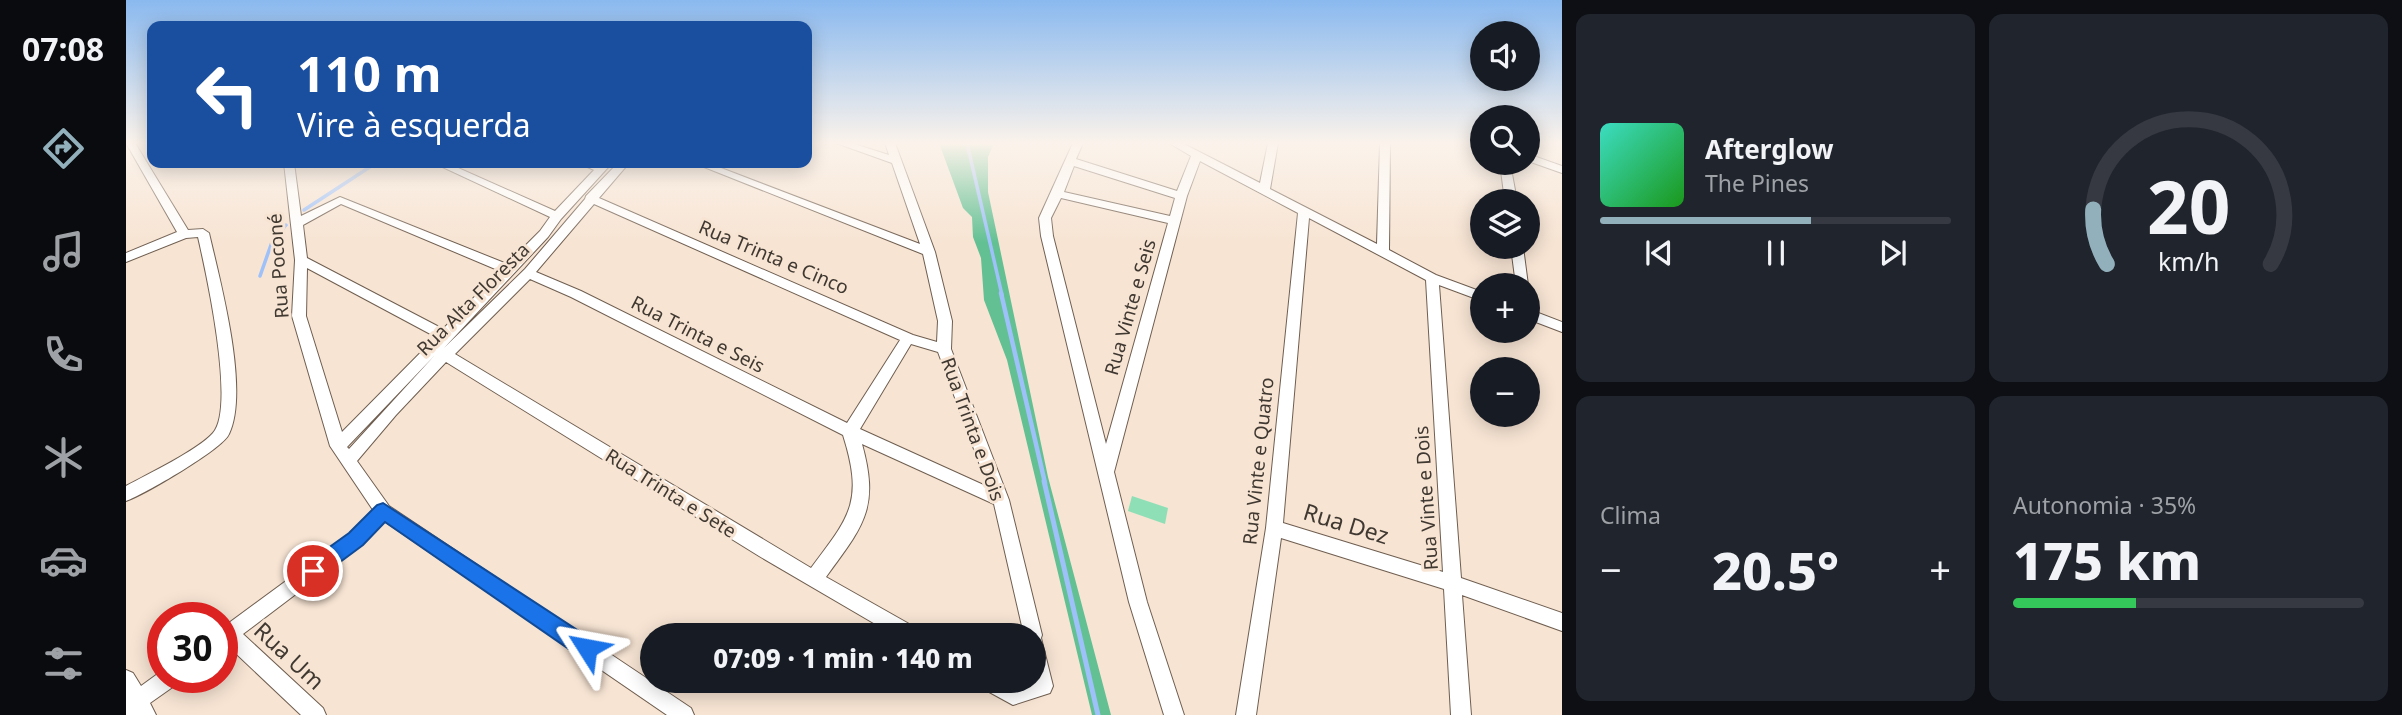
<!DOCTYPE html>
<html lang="pt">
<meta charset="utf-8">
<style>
:root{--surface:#171b24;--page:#20242c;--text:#f1f3f6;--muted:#9ea1a6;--line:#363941;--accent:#92b0bc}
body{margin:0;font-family:"Noto Sans",sans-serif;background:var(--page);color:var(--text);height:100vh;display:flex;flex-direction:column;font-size:26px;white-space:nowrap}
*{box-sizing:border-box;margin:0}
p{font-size:23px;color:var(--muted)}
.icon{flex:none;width:38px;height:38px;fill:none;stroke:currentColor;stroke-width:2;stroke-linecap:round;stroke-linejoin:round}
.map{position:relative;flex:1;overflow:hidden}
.sheet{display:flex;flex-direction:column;gap:14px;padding:14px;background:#0d0f14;width:840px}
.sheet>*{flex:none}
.top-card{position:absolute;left:21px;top:21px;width:665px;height:147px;border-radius:14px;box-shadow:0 4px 18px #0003;background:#1a4fa0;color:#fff;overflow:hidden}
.controls{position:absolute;left:1344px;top:21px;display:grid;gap:14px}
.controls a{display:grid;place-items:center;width:70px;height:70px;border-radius:50%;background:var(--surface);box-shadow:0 4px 18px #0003;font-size:35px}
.speed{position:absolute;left:21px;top:602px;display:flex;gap:14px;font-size:35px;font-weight:700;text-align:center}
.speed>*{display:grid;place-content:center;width:91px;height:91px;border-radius:50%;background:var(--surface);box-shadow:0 4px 18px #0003;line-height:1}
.speed .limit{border:10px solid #d22;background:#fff;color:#111}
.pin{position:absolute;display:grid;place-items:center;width:60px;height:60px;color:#fff;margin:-30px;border:4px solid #fff;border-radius:50%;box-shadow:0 2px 7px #0007}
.me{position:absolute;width:77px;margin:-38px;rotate:304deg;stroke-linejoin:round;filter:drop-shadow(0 0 5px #0008)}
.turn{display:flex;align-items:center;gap:24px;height:147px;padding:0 35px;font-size:32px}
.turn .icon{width:91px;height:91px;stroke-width:2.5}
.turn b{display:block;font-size:49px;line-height:60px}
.big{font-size:52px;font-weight:800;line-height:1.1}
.sheet .widget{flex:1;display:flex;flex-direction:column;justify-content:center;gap:10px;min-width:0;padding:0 24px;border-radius:14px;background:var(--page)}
.sheet .dial{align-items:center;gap:0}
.dial svg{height:182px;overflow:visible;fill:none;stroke:var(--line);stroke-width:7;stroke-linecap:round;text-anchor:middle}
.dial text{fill:var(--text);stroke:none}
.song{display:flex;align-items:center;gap:21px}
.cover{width:84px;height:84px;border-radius:10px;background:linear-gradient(135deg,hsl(170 70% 55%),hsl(120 70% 35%))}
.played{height:7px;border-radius:4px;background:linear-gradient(90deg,var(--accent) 60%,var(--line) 60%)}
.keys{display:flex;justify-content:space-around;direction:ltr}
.heat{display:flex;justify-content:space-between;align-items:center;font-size:38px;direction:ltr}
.charge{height:10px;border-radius:5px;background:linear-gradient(90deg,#34c759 35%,var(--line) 0)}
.sheet .tiles{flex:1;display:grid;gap:14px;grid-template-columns:repeat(2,1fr)}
.trip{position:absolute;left:514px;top:623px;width:406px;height:70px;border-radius:35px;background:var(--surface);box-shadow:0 4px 18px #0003;font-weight:800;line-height:70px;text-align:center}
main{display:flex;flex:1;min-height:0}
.tab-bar{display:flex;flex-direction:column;width:126px;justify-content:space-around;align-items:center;background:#090b0e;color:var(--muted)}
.tab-bar .icon{width:49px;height:49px}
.tab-bar .on{color:var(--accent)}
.tab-bar b{font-size:32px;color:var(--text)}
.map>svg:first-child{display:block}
.green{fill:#8fdfb6}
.forest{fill:#62c093}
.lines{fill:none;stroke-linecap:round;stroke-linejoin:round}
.stream-far2{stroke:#9ec1fa;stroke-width:3.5}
.stream-far1{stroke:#9ec1fa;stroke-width:4.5}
.stream{stroke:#9ec1fa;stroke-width:5}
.minor-casing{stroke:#6f5e50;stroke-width:2}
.minor{fill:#fff;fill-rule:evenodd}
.route{fill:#1a73e8;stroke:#114b97;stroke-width:2}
.labels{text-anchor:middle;stroke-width:6;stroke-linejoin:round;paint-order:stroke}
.street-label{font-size:19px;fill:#403932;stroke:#f7e4d3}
.near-street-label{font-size:23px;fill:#403932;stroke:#f7e4d3}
</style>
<main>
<nav class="tab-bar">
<b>07:08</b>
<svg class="icon on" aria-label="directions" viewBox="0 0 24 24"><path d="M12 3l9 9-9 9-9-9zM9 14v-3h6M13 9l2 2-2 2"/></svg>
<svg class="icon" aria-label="music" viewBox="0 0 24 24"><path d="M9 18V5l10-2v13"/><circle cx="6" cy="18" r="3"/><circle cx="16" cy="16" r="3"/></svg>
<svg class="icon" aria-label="phone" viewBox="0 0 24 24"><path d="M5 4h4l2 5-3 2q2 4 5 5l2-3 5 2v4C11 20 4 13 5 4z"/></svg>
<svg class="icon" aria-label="climate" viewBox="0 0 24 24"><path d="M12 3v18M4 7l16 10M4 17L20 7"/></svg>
<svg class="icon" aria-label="car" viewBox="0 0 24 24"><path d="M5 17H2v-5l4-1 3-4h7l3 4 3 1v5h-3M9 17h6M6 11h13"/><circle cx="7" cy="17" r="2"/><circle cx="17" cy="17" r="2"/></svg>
<svg class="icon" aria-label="filters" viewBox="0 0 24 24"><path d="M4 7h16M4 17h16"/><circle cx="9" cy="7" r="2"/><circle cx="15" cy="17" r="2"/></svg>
</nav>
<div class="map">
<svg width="1436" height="715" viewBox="0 0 1436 715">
<rect width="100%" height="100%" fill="#f7e4d3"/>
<!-- green -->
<path class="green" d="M1006,496l36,12 -3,16 -37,-13z"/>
<!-- forest -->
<path class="forest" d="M813,143h55l-6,14v35l60,285 63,238h-19l-85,-355 -23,-60 -3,-42 -8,-21 -1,-20 -9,-9z"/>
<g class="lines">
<!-- stream-far2 -->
<path class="stream-far2" d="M841,143l35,152
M178,210l72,-47
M134,276l12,-34 14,-17"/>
<!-- stream-far1 -->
<path class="stream-far1" d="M875,293l44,190"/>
<!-- stream -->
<path class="stream" d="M918,481l54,234"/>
<!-- minor casing -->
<g class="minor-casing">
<path id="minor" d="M0,143h9l53,87 15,-1 6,4c11,48 41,157 20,201 -6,15 -86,61 -103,67v-15c22,-12 72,-36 87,-53 23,-26 -7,-161 -15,-196l-12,1 -60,24v-9l51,-21z
M710,143h15l38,12 -4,-12h10l40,109 17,69 -1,28 58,151 33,135 -1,3 12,48 -3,7 -37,12 -31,-17 -3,-7h28l7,4 20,-4v-46h-10l-30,-131 -132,-60c18,65 1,82 -36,133l92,52 2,6h-26l-135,-79 -313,-194 -50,53 -39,46 32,45 302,202 3,7h-27l-283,-194 -22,23 -119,90 80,74 3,7h-25l-73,-69 -6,2v-20l128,-94 23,-24 -43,-64 -38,-130 3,-56 -11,-97h10l7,53 39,-19 167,67 33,-33 10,-14 -116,-54h13l108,48 39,-41 -15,-7 20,2 13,-2 -51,56 -13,18 -104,111 81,-79 60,-70 1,-3 32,-33h11l-30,35 314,137 24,7 1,-21 -15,-67 -229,-91h14l212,81 -28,-81zM215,204l159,67 -57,58 -136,-71 -4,-33zM468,204l306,136 -53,83 -266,-132 -45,-19zM181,268l129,69 -94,95 -36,-116zM404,279l41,18 272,138c21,67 7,81 -32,133l-356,-214zM785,344l27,8 50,135 -128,-58zM309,355l-86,94 -2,-2z
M947,143h10l-7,16 101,32 14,-35 -22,-13h13l78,40 8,-40h10l-8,46 107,55 3,-101h10l-1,107 47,25 46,17v9l-43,-16 22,293 101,35v18l-100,-36 9,120h-20l-7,-126 -163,-51 -25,177h-20l30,-187 32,-315 -98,-52 -13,35 -73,276 33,130 37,113h-20l-35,-113 -88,-366 -2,-18zM948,166l101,32 -5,18 -106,-24zM935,198l107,25 -62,221 -53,-208 -2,-18zM1183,218l117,62 17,292 -160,-49z
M1402,154l34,12v7l-34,-12z
M1374,163h10l7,38h-12z
M1385,247h12l5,38v1l-12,-1z
M1402,309l34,13v10l-34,-13z
M0,670l7,3 8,13 22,-16v7h17l-3,7 -27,19 6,12h-30z"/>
</g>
<!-- minor -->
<use href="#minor" class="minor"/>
</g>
<!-- sky -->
<linearGradient id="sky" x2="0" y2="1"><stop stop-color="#8ab9ef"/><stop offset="0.59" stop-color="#fbf3eb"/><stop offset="1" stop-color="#fbf3eb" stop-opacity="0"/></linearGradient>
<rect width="1436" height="243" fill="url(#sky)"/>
<!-- route -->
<path class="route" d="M257,503l211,138 3,7 -3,8 -7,3 -8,-3 -194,-134 -22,23 -43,32 -7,3 -7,-3 -3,-6 3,-7 43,-31 28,-28z"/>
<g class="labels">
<!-- street labels -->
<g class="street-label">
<text transform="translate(648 257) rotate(23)" y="7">Rua Trinta e Cinco</text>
<text transform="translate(152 266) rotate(-94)" y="7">Rua Poconé</text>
<text transform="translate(347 299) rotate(-45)" y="7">Rua Alta Floresta</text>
<text transform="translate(1004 307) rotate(-74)" y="7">Rua Vinte e Seis</text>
<text transform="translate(572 334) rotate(27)" y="7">Rua Trinta e Seis</text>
<text transform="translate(847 429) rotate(70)" y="7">Rua Trinta e Dois</text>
<text transform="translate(1132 461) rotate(-84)" y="7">Rua Vinte e Quatro</text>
<text transform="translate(545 493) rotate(32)" y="7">Rua Trinta e Sete</text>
<text transform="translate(1300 498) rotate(-94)" y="7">Rua Vinte e Dois</text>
</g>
<!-- near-street labels -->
<g class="near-street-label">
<text transform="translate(1220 524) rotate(17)" y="8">Rua Dez</text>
<text transform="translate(163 656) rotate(43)" y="8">Rua Um</text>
</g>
</g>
</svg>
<div class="controls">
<a><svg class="icon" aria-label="sound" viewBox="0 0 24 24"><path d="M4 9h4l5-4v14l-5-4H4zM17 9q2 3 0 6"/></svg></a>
<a><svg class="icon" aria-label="search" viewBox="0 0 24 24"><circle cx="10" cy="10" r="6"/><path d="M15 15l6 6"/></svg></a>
<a><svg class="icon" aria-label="layers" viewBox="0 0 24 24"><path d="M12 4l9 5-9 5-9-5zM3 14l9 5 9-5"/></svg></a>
<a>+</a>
<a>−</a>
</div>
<div class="speed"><div class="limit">30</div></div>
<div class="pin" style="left:187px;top:571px;background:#d93025"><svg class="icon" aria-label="arrive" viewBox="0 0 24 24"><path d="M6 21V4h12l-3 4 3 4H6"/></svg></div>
<svg class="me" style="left:461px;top:648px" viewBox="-20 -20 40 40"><path d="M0-17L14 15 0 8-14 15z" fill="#1a73e8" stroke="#fff" stroke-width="4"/></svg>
<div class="trip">07:09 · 1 min · 140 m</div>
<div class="top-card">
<div class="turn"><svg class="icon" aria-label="left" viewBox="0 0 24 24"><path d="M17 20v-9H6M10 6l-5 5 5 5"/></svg><div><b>110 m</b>Vire à esquerda</div></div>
</div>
</div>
<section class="sheet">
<div class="tiles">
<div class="widget">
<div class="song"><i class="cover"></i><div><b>Afterglow</b><p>The Pines</p></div></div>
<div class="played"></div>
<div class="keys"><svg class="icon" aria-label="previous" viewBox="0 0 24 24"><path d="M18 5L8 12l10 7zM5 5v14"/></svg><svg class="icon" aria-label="pause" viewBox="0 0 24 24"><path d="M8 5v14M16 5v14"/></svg><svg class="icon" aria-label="next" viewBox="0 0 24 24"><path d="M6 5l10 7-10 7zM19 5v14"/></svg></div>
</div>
<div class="widget dial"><svg viewBox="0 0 100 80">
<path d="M14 69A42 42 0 1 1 86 69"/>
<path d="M14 69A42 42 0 0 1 8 45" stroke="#92b0bc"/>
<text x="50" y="56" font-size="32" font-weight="700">20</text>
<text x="50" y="72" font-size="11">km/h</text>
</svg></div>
<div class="widget"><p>Clima</p>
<div class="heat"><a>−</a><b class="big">20.5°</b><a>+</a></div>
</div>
<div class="widget"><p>Autonomia · 35%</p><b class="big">175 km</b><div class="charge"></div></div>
</div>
</section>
</main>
